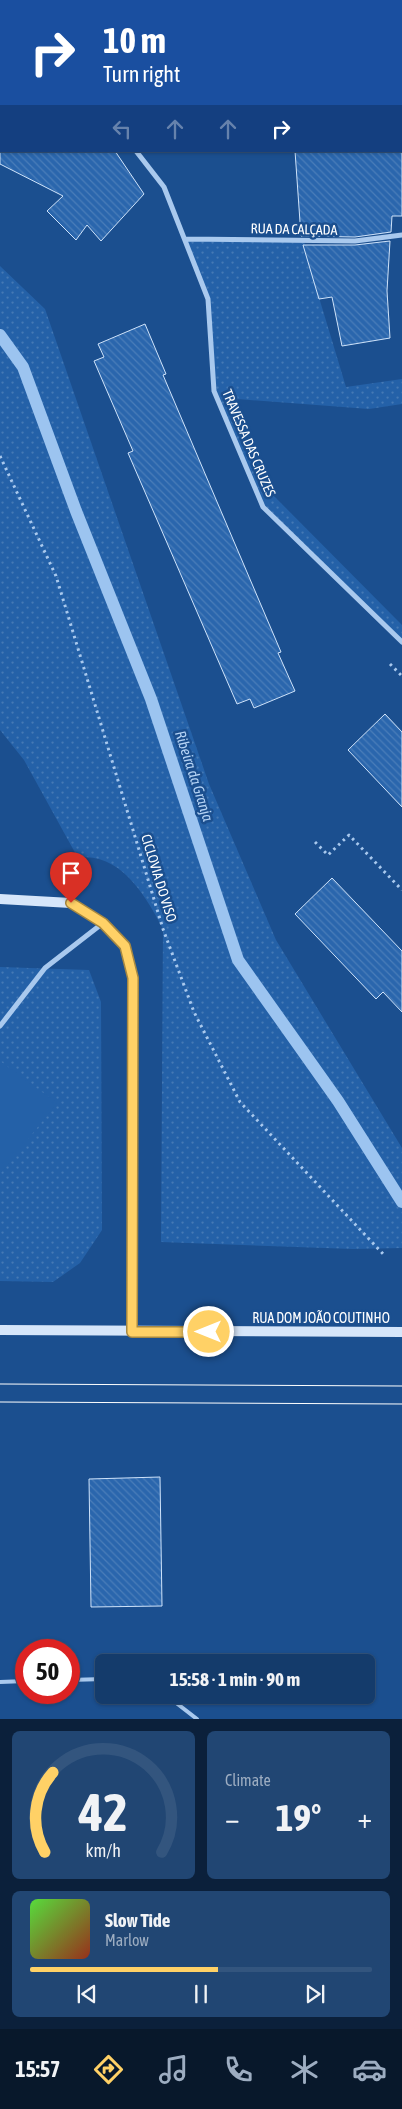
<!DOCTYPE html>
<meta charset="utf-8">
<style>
:root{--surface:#143b6b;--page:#214673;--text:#f1f3f6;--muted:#9dadc1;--line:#33557e;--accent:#ffd166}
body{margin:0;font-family:"Asap Condensed",sans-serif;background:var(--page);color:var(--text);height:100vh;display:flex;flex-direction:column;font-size:19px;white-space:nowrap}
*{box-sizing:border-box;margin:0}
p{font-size:16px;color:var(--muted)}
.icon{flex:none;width:28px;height:28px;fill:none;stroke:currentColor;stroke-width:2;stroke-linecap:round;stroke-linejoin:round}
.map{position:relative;height:1719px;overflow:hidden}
.sheet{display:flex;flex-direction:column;gap:12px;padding:12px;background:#0b203b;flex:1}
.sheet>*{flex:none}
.banner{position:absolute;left:0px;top:0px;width:402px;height:152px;box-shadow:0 1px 4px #0004,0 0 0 1px var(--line);background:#1a4fa0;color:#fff;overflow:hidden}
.speed{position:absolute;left:15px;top:1639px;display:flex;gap:10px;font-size:25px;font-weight:700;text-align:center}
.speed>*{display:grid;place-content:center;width:65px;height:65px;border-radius:50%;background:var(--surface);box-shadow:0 1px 4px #0004,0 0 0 1px var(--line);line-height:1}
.speed .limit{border:8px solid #d22;background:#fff;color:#111}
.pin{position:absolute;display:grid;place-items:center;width:42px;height:42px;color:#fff;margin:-51px -21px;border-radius:50% 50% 50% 0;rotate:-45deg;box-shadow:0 0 5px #0007}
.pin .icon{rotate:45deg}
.me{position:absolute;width:55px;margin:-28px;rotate:270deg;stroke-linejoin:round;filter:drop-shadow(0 0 4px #0008)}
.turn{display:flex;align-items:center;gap:18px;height:105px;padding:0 20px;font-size:22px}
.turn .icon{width:65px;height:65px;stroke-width:2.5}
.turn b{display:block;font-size:35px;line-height:42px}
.lanes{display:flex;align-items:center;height:48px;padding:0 20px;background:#0003;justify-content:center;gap:25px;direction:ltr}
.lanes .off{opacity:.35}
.big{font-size:38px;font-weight:700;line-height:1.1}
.sheet .tile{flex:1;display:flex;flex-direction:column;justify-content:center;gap:8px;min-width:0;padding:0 18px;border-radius:8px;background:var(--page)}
.sheet .dial{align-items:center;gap:0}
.dial svg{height:130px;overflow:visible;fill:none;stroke:var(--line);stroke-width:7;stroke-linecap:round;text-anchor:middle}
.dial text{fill:var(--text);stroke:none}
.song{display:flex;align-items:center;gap:15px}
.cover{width:60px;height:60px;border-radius:8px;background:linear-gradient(135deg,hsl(110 70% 55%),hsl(10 70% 35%))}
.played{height:5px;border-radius:2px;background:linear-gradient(90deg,var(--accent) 55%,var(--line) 55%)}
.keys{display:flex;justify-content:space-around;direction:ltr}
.heat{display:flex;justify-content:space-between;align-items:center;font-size:28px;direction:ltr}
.sheet .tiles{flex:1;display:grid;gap:12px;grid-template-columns:1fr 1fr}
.tile:last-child{grid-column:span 2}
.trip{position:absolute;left:95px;top:1654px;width:280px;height:50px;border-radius:8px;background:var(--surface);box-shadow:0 1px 4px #0004,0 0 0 1px var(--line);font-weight:700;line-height:50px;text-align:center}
.tab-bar{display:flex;height:80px;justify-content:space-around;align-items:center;background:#08182b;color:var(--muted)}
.tab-bar .icon{width:35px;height:35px}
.tab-bar .current{color:var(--accent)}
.tab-bar b{font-size:22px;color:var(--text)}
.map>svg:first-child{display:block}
.grass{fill:url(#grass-dots)}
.park{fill:#2461a8}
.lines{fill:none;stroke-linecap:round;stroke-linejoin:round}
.stream{stroke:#9cc4f0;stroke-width:12}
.building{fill:url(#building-back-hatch);stroke:#cfe3fa}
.path{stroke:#a9c9ee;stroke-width:3;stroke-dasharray:2.5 4;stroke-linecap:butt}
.lane{stroke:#a9c9ee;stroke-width:4}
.street{stroke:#a9c9ee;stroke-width:5}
.secondary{stroke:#d6e6fa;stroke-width:10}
.tram{stroke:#fff;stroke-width:1}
.route-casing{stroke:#a68842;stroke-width:12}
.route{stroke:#ffd166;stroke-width:9}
.labels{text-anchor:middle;stroke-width:5;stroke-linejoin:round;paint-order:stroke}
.street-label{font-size:14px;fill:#fff;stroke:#1b4f8f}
.water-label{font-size:15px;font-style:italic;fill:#b5d3f5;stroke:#1b4f8f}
</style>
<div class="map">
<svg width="402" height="1719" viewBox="0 0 402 1719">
<defs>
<pattern id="grass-dots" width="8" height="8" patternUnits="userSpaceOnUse" patternTransform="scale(1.25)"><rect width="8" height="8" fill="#2461a8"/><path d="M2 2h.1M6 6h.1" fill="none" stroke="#4579b5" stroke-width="1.8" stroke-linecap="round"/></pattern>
<pattern id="building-back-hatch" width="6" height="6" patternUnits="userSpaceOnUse" patternTransform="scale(1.25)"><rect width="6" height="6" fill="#2a66ad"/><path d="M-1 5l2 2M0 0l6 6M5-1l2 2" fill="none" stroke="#4a7db9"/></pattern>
</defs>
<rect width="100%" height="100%" fill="#1b4f8f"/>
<!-- grass -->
<path class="grass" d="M185,239l119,1 4,21 38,126 56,-8v25l-33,5 -132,-10 34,94 131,132v17l-139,-135 -49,-116 -6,-92z
M0,266l45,43 164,475 67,156 126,208v100l-49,1 -192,-7 2,-313c-16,-31 -43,-78 -85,-71l-54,-98 -24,-30z
M0,967l89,3 12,32 1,228 -22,33 -27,19 -53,-1z"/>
<!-- park -->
<path class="park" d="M0,1061l57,42 -57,71z"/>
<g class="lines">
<!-- stream -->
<path class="stream" d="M0,335l23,32 53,144 75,188 87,261 100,141 64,101"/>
</g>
<!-- building -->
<path class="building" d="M0,151h115l29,43 -43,47 -14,-16 -11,15 -29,-29 16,-15 -63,-32z
M295,151h107v65h-10l-1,16 -36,5 -54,-1z
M390,241l-3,50 3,47 -48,8 -10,-49 -13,2 -16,-54h52z
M145,324l21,50 -3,1 118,277 -3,1 17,38 -41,17 -4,-9 -13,5 -109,-251 5,-2 -39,-90 10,-4 -6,-13z
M385,714l17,18v75l-54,-57z
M332,878l70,73v61l-19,-20 -7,7 -81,-85z
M160,1477l2,129 -71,1 -2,-128z"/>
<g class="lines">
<!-- path -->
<path class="path" d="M0,111h1
M0,456l56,120 107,353 31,83 46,90 145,154
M390,664l12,12
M315,842l13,13 21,-20 53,55"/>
<!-- lane -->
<path class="lane" d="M69,1680l35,-1
M0,1682l26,-1
M166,1695l31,24"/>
<!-- street -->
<path class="street" d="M45,0l1,1
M388,0l1,1
M401,14l1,1
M136,151l28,36 44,112 6,92 49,116 139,135
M185,239l170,2 47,-6
M0,1026l45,-58 58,-45"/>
<!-- secondary -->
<path class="secondary" d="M0,899l71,4 32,20 22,23 8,32 -1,353
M0,1330l402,2"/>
<!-- tram -->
<path class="tram" d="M0,1384l402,2
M0,1402l402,2"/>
</g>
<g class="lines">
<!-- route casing -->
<g class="route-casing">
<path id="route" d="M71,903l32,20 22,23 8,32 -1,354h77"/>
</g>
<!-- route -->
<use href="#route" class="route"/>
</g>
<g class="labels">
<!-- street labels -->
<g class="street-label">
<text transform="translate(294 229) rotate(1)" y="5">RUA DA CALÇADA</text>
<text transform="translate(249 443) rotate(67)" y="5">TRAVESSA DAS CRUZES</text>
<text transform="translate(159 878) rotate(73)" y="5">CICLOVIA DO VISO</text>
<text x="321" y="1323">RUA DOM JOÃO COUTINHO</text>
</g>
<!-- water labels -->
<g class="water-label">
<text transform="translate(194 776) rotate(72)" y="5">Ribeira da Granja</text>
</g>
</g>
</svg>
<div class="speed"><div class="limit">50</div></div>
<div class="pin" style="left:71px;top:903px;background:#d93025"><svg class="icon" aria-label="arrive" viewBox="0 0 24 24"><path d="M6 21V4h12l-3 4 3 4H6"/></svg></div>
<svg class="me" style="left:209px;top:1332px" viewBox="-20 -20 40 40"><circle r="17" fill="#ffd166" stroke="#fff" stroke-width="3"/><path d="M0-11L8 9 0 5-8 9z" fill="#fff"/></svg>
<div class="trip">15:58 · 1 min · 90 m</div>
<div class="banner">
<div class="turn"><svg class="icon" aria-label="right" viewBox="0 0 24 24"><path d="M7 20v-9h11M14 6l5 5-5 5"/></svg><div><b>10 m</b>Turn right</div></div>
<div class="lanes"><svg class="icon off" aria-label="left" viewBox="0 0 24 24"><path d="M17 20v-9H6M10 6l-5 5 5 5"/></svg><svg class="icon off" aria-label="ahead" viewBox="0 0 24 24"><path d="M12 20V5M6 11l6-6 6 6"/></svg><svg class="icon off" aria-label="ahead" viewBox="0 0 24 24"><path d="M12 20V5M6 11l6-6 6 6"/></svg><svg class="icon" aria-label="right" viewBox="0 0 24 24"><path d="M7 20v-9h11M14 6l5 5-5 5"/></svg></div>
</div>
</div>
<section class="sheet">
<div class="tiles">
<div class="tile dial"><svg viewBox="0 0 100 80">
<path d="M14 69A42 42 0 1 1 86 69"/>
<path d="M14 69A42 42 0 0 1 19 20" stroke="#ffd166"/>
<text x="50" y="56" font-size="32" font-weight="700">42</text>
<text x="50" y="72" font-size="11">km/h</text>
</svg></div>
<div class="tile"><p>Climate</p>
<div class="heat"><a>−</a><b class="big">19°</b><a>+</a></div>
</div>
<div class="tile">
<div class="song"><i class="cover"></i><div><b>Slow Tide</b><p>Marlow</p></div></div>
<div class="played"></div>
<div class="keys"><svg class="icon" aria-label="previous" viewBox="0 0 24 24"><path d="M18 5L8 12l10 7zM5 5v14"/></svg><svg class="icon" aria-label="pause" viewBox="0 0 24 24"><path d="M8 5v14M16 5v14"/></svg><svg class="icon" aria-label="next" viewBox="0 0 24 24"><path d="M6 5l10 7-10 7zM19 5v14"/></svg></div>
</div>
</div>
</section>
<nav class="tab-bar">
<b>15:57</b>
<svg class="icon current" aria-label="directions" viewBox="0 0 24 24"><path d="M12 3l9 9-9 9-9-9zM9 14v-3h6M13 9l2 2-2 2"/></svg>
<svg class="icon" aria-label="music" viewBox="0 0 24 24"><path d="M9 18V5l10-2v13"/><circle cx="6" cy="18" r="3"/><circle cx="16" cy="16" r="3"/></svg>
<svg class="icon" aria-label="phone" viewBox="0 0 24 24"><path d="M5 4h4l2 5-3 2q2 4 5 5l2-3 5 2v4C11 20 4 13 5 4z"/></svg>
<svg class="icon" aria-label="climate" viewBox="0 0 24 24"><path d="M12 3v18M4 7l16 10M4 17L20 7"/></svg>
<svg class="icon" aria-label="car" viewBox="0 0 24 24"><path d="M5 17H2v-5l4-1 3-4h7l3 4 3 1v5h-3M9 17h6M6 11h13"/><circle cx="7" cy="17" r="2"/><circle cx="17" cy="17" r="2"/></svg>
</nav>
